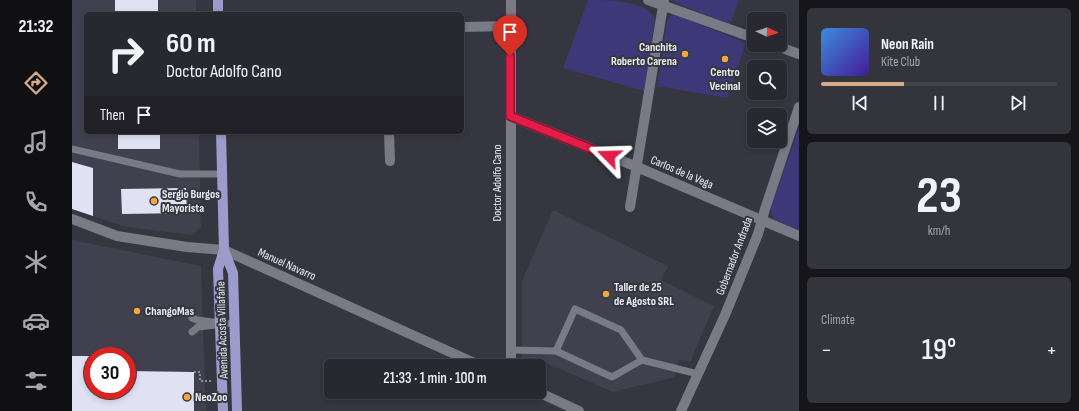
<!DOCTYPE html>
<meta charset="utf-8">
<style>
:root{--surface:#282830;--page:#34343c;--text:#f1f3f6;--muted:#a5a6ab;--line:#44444c;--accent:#d6ab8b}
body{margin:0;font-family:"Sofia Sans Condensed",sans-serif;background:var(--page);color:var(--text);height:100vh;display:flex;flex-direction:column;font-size:15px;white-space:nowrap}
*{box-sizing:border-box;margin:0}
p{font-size:13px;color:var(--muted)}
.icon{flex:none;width:22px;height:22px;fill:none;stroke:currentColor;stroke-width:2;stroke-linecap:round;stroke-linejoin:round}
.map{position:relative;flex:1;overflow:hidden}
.sheet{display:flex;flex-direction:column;gap:8px;padding:8px;background:#16161a;width:280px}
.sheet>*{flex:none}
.guide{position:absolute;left:12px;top:12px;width:380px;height:122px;border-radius:6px;box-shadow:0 2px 6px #0003,0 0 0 1px var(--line);background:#282830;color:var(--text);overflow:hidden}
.needle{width:26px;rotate:94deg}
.tools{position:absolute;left:675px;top:12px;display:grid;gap:8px}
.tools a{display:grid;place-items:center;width:40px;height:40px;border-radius:6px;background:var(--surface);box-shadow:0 2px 6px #0003,0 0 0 1px var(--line);font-size:20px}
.speed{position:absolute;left:12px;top:347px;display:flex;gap:8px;font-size:20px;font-weight:700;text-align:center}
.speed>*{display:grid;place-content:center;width:52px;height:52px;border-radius:50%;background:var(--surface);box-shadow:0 2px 6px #0003,0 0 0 1px var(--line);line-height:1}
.speed .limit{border:6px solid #d22;background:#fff;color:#111}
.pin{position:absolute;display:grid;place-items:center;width:34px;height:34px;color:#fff;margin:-41px -17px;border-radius:50% 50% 50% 0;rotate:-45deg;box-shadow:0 0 4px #0007}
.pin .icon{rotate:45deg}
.me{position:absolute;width:44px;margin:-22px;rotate:292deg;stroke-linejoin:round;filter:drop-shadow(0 0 3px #0008)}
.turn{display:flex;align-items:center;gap:14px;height:84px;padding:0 16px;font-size:18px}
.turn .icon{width:52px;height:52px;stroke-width:2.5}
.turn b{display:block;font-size:28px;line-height:34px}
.then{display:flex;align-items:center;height:38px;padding:0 16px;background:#0003;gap:8px;font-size:15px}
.big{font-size:30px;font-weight:600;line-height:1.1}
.sheet .tile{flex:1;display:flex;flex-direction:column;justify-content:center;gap:6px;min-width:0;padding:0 14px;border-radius:6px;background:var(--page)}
.sheet .dial{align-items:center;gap:0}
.dial b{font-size:52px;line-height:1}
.song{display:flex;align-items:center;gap:12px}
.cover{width:48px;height:48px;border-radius:6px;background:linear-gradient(135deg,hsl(210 70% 55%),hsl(260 70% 35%))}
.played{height:4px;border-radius:2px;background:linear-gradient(90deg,var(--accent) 35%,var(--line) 35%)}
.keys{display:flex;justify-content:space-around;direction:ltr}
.heat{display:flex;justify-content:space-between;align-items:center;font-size:22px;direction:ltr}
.trip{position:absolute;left:252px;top:359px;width:222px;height:40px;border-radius:6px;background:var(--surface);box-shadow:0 2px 6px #0003,0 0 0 1px var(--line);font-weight:600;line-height:40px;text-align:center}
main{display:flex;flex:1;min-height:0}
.dock{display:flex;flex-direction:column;width:72px;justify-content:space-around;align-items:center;background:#101013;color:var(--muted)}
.dock .icon{width:28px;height:28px}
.dock .on{color:var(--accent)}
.dock b{font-size:18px;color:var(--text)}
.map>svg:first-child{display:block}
.built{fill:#40404f;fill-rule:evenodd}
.green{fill:#3d3878}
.building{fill:#e0e1f3}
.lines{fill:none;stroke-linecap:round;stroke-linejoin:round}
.path{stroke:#8b8b93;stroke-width:2;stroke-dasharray:2 2;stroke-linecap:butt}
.lane{stroke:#797a85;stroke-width:7}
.street{stroke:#797a85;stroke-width:10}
.primary{stroke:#9b9ccb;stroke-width:10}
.route-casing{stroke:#92132f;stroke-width:10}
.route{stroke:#e11d48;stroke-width:7}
.poi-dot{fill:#eea83c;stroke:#363640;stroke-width:1.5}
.labels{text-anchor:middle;stroke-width:4;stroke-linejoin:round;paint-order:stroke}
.poi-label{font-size:12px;font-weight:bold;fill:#ebebf1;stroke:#363640;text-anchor:start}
.street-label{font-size:12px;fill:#ebebf1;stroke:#363640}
</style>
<main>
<nav class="dock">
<b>21:32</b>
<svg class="icon on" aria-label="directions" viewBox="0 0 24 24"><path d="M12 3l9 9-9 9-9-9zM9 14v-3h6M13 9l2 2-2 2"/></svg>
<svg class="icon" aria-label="music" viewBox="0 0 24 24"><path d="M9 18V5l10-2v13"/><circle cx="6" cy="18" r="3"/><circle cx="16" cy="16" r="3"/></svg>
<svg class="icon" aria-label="phone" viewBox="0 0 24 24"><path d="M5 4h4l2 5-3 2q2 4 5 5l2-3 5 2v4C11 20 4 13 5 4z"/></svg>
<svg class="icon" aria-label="climate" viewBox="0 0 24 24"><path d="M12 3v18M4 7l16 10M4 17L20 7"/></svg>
<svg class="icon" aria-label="car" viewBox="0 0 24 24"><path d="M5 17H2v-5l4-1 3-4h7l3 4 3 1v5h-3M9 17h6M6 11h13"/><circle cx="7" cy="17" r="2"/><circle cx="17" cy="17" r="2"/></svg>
<svg class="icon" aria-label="filters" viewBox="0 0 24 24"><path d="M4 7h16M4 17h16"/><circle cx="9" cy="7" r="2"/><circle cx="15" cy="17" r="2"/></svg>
</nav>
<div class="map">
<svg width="727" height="411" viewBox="0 0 727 411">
<rect width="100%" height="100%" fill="#363640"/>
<!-- built -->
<path class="built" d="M0,0h124v14h-110v118h113l2,95 -9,8 -66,-8 -54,-18z
M481,210l115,56 -7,14 53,26 -24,56 -12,-2 -3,17 -62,15 -76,-33h-15v-78z
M0,240l129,26 5,145h-134zM21,356h34v34h-34z"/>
<!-- green -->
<path class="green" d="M516,0c19,0 62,0 67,20l-11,71 -81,-23z
M600,0h67l-9,24 -54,-21z
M604,15l70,28 -19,55 -70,-12 10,-65 3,-5z
M727,128v102l-25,-11 -4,-10z"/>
<!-- building -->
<path class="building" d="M43,0h43v14h-43z
M46,132h42v17h-42z
M0,162l21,6v48l-21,-7z
M114,188l1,25 -65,1 -1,-25z
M0,356h19l2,34h34v-19l67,1v39h-122z"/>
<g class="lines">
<!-- path -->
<path class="path" d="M122,372h6v9h11"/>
<!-- lane -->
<path class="lane" d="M0,149l108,25h42
M120,318l5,2 23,3
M120,332l6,-5 36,-4
M438,350l46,1 19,-42 46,21 21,30 56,14
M484,351l56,26 30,-17"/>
<!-- street -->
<path class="street" d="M576,0l106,38
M390,27l48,-1
M702,45l25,9
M438,116l127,51 162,69
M317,132l1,29
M558,207l34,-207
M0,219l45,17 70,11 37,3 257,116
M439,366v-366
M466,392l41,19
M609,411l44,-96 33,-81 7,-25 34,-102"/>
<!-- primary -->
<path class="primary" d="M146,0v14
M149,132l3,118 -6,19 5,142
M152,250l9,23 4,138"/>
</g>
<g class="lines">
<!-- route casing -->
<g class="route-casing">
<path id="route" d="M438,56v60l99,40"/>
</g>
<!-- route -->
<use href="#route" class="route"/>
</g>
<!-- markers -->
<g class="poi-dot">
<circle cx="613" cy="54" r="4"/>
<circle cx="653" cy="59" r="4"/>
<circle cx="82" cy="201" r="4"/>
<circle cx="534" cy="294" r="4"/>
<circle cx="65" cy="311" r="4"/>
<circle cx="115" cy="397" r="4"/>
</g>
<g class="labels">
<!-- poi labels -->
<g class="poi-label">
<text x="605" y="51" text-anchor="end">Canchita<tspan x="605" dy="14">Roberto Carena</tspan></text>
<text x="653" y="76" text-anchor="middle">Centro<tspan x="653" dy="14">Vecinal</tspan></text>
<text x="90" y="198">Sergio Burgos<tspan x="90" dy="14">Mayorista</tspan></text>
<text x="542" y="291">Taller de 25<tspan x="542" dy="14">de Agosto SRL</tspan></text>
<text x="73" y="315">ChangoMas</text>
<text x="123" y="401">NeoZoo</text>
</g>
<!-- street labels -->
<g class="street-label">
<text transform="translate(610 172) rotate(23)" y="4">Carlos de la Vega</text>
<text transform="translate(425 183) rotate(-90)" y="4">Doctor Adolfo Cano</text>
<text transform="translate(662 256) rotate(-69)" y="4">Gobernador Andrada</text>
<text transform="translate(215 264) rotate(24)" y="4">Manuel Navarro</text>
<text transform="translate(150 330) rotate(-92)" y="4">Avenida Acosta Villafañe</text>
</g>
</g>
</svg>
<div class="tools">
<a><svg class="needle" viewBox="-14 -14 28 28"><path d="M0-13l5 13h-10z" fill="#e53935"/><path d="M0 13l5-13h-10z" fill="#a5a6ab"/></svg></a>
<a><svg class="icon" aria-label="search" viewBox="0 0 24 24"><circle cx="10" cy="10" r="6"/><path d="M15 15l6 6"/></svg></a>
<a><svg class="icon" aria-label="layers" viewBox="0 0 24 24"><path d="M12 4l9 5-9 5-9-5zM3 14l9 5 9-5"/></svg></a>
</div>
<div class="speed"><div class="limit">30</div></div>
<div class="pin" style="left:438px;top:56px;background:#d93025"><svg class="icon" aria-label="arrive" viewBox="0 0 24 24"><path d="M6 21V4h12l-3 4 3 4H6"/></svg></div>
<svg class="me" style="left:537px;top:156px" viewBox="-20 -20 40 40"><path d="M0-17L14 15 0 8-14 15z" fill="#e11d48" stroke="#fff" stroke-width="4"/></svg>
<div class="trip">21:33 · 1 min · 100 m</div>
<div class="guide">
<div class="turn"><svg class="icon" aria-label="right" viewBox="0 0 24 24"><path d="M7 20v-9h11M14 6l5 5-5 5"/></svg><div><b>60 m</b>Doctor Adolfo Cano</div></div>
<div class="then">Then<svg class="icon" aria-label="arrive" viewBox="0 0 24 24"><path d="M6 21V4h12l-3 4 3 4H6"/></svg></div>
</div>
</div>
<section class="sheet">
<div class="tile">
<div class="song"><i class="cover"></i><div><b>Neon Rain</b><p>Kite Club</p></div></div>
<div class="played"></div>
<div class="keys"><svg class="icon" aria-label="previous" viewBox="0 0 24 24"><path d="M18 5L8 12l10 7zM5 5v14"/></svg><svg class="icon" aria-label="pause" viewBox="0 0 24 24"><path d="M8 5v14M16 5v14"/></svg><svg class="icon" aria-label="next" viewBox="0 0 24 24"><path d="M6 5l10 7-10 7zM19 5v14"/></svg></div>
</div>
<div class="tile dial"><b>23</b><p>km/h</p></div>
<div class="tile"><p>Climate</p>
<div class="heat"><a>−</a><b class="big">19°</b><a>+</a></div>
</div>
</section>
</main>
